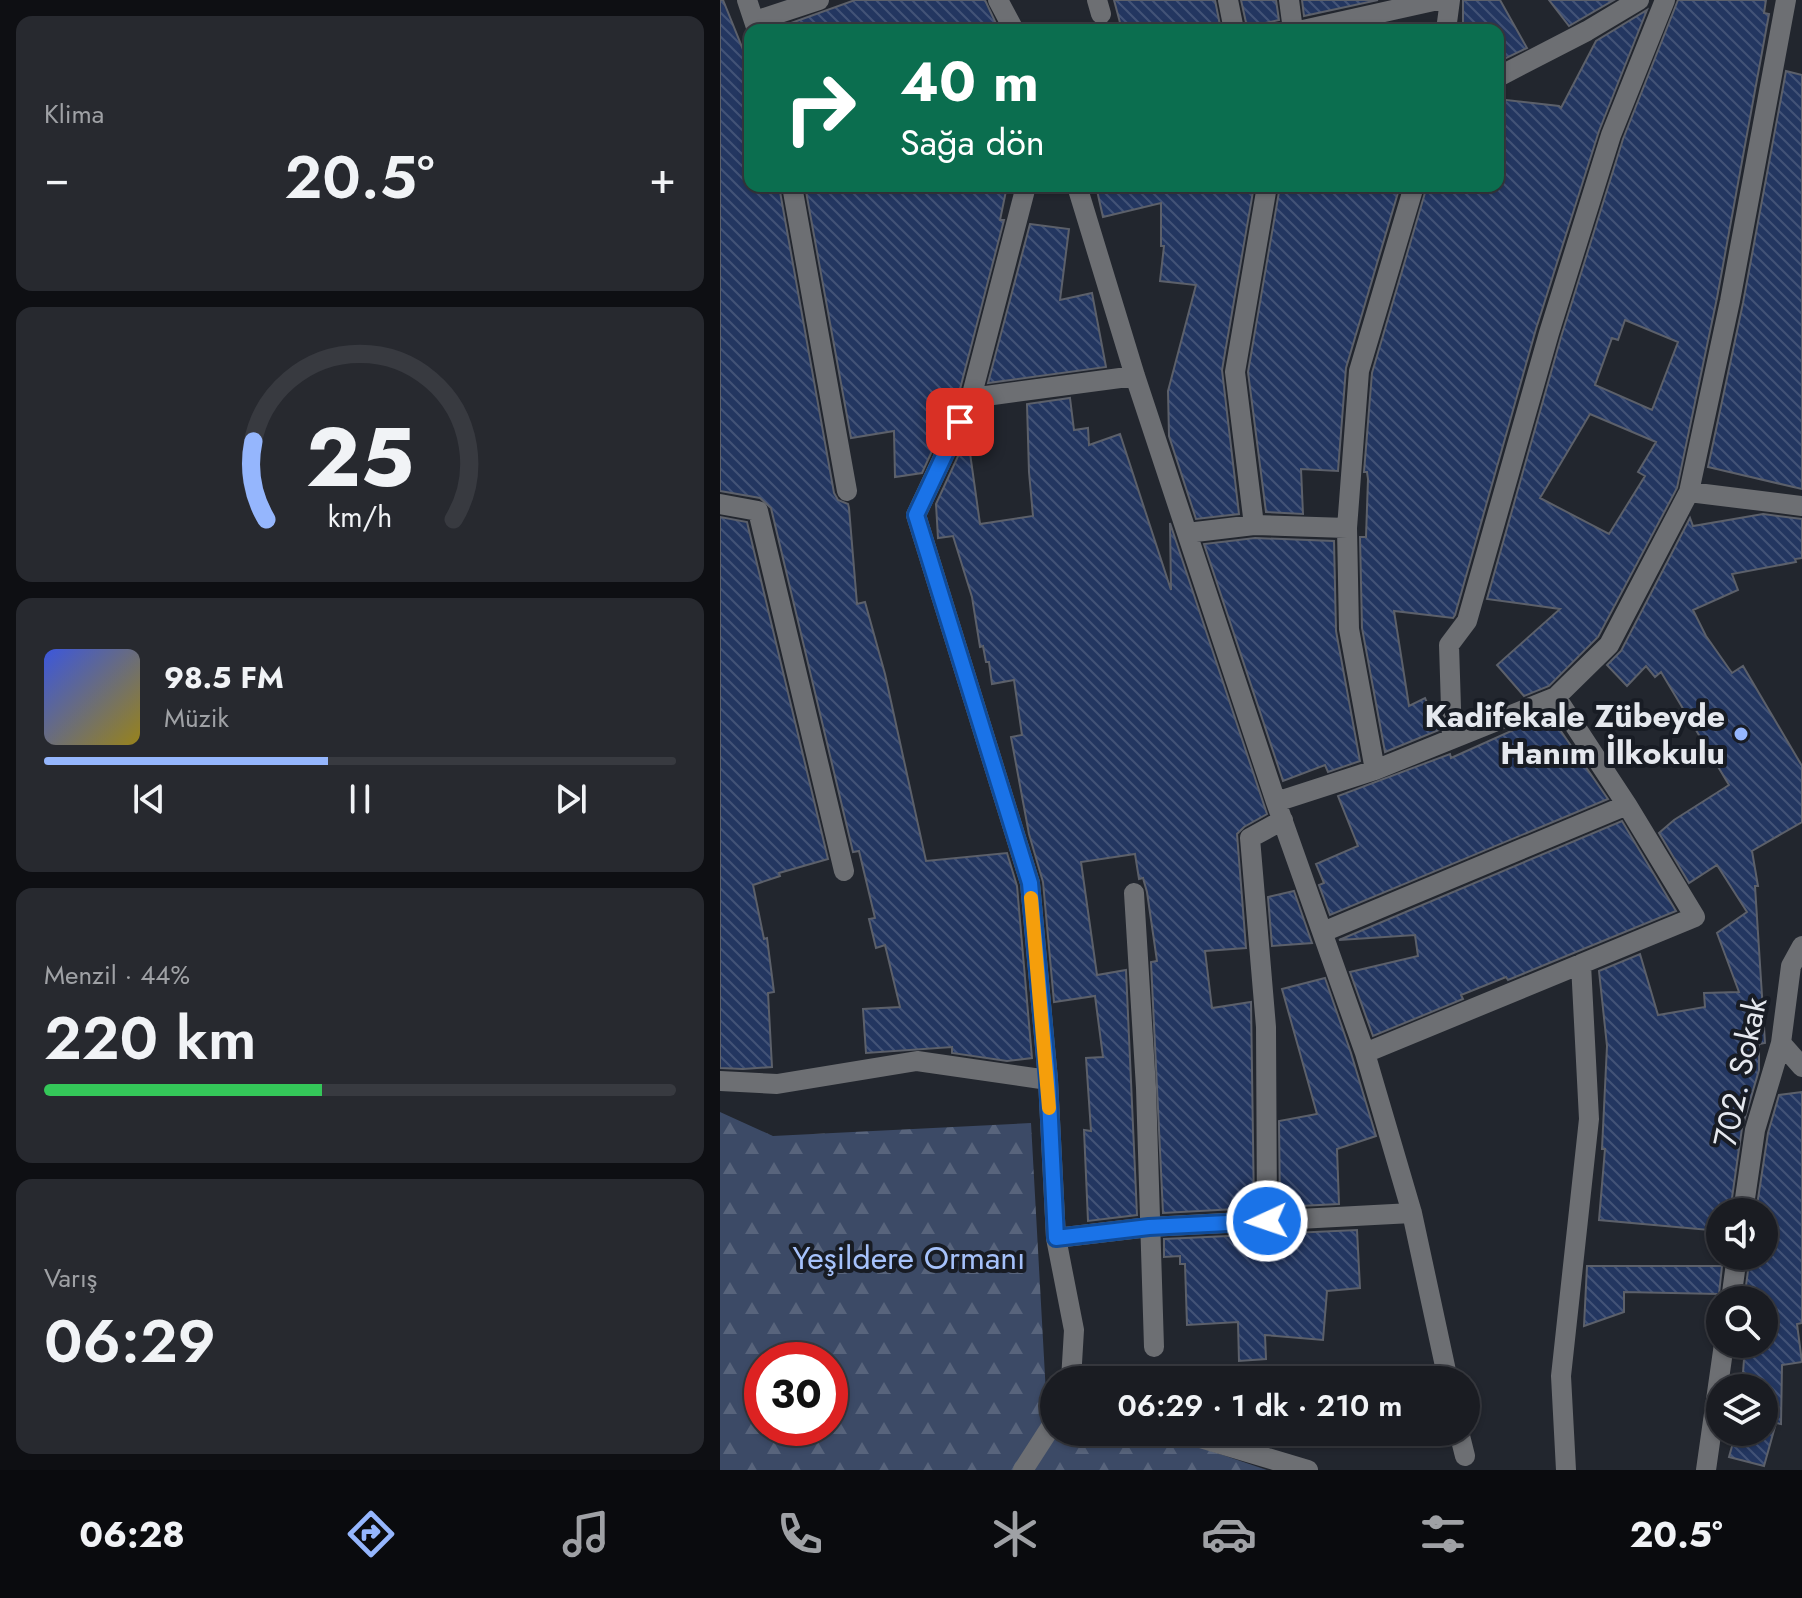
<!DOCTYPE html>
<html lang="tr">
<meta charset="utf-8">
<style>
:root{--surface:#1a1c22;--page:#27292f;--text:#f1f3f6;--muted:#9fa1a5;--line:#383a40;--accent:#95b6fd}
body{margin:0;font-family:Jost,sans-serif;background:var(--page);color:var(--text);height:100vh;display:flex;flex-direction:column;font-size:30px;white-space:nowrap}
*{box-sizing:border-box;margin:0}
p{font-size:26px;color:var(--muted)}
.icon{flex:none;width:44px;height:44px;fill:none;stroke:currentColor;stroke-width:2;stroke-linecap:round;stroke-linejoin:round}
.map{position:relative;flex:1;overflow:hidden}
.panel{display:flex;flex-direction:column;gap:16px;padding:16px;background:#0e0f13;width:720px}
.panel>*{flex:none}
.hud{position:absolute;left:24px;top:24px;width:760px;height:168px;border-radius:16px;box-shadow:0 2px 6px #0004,0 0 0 2px var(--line);background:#0b6e4f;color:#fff;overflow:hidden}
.buttons{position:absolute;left:986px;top:1198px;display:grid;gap:16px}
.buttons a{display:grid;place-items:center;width:72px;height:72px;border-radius:50%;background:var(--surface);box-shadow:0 2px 6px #0004,0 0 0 2px var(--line);font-size:40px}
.speed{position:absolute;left:24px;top:1342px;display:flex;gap:16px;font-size:40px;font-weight:700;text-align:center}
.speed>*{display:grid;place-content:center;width:104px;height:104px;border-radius:50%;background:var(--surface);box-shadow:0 2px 6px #0004,0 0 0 2px var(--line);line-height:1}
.speed .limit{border:12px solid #d22;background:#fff;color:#111}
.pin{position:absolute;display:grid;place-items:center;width:68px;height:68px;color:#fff;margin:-34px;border-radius:16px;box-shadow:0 4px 12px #0006}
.me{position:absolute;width:88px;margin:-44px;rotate:267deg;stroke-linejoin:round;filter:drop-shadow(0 0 6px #0008)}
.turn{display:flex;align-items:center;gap:28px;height:168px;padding:0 24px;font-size:36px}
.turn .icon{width:104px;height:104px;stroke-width:2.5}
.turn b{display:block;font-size:56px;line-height:68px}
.big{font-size:60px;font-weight:600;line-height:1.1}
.panel .widget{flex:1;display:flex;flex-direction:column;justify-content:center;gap:12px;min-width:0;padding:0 28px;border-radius:16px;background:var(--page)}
.panel .dial{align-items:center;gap:0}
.dial svg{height:208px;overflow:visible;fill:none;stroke:var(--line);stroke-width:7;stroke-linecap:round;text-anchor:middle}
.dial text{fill:var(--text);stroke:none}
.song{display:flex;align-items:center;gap:24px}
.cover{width:96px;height:96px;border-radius:12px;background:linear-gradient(135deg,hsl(230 70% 55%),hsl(50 70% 35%))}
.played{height:8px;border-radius:4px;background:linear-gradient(90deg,var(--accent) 45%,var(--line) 45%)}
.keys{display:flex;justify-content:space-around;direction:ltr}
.heat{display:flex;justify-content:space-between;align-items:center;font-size:44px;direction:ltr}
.charge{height:12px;border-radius:6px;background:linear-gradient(90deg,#34c759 44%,var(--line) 0)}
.trip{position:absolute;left:320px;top:1366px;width:440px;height:80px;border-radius:40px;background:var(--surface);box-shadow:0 2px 6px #0004,0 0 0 2px var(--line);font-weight:600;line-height:80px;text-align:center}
.tab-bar{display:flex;height:128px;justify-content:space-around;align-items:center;background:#0a0b0e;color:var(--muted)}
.tab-bar .icon{width:56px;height:56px}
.tab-bar .selected{color:var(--accent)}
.tab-bar b{font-size:36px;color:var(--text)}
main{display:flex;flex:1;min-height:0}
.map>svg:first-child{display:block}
.forest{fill:url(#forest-firs);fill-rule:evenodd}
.building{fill:url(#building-back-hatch);stroke:#5c606a;stroke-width:2;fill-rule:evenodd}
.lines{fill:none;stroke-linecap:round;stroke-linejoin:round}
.minor{stroke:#6d6f73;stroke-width:20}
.route-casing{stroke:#114b97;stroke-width:20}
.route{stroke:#1a73e8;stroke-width:14}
.slow{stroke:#f59e0b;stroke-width:14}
.poi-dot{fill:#95b6fd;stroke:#181c24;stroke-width:3}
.labels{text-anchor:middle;stroke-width:8;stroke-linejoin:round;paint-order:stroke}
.poi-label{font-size:32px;font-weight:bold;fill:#e5e8ee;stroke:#181c24;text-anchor:end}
.street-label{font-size:32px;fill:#e5e8ee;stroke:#181c24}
.park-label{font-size:32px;fill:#a6c2fb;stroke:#181c24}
</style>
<main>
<section class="panel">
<div class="widget"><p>Klima</p>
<div class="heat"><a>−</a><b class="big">20.5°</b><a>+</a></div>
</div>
<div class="widget dial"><svg viewBox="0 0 100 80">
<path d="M14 69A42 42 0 1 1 86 69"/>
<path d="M14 69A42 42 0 0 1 9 39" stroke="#95b6fd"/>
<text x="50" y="56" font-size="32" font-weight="700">25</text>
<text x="50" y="72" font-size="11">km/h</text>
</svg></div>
<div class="widget">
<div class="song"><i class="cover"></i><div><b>98.5 FM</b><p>Müzik</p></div></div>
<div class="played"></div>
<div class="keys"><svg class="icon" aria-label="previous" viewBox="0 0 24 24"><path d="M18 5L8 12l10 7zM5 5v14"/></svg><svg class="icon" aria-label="pause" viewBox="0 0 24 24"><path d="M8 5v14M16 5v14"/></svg><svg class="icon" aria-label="next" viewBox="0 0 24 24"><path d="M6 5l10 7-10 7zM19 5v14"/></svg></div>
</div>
<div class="widget"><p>Menzil · 44%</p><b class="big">220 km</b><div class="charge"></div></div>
<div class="widget"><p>Varış</p><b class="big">06:29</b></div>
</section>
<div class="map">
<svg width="1082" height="1470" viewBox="0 0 1082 1470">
<defs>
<pattern id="forest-firs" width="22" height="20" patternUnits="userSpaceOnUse" patternTransform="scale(2)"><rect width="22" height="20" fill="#3c4a66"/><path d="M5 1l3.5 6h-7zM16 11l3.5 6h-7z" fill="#58647c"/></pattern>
<pattern id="building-back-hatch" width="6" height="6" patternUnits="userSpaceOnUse" patternTransform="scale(2)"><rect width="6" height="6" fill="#233660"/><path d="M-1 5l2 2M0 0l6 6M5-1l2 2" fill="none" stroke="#435377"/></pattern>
</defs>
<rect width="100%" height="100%" fill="#22262e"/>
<!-- forest -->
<path class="forest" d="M0,1112l53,24 258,-13 15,271 8,3v35h101l112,38h-547zM42,1360h68v68h-68z"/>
<!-- building -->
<path class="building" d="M0,0h3l27,67v119h29l55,307 4,7 10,4 1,4 8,96 8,-2 20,72 41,187 81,-8 10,33 15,172 -25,3 -55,-8v-6l-86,6 -3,-44 37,-2 -15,-62 -9,3 -7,-29 6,-1 -16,-67 -6,1 -82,-344 -11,-10 -40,-7z
M135,0h130l14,30h-219v-3z
M394,0h101l6,30h-99z
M521,0h35l3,20 -32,7z
M582,0h76l-74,16z
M743,0h37l27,48 -29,14v-32h-35z
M829,0h65l-45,26z
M958,0h88l-2,13 5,1 -52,284 -40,190 -79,149 -49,49 -25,10 -27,-31 63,-56 -73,-10 74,-262 62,-198zM905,320l53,22 -26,68 -57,-25 17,-47 6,2zM870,414l66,28 -18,30 7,4 -36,58 -69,-36z
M927,10l-48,121 -63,198 -81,286 -2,3 -59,-7 15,95 16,-8 14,32 -54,22 -23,-124 -2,-91h6l2,-58 -1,-7h-3l8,-99 55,-187h71v-87l61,7 2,2 35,-67z
M1066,71l16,4v414l-94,-22 35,-164z
M85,186h202l-7,34h4l-44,169 -6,1 -11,37 -21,46 -27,4 -1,-46 -43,7z
M376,186h158l-32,184 17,144 -43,5 -27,-83 -1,-45 28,-106 -36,-4 4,-35h-3v-43l-58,14z
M560,186h120l-54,182 -8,103 -37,-2 2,45 -37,-2 -18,-140z
M310,224l39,5 -9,71 32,-7 14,74 -118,16z
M350,398l4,32 14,-2 1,17 31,-11 51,156 -1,-67 97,291 -23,13 -7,7 9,114 -41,3 7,57 39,-6 3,206 -91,5 -12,-251 6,-1 -10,-69 -4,-14 -4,1 -4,-25 -54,8 16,113 29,-5 11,245 -49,6 -4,-91 7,1 -5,-73 17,-1 -8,-61 -41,6 -11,-120 -14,-48 -18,-97 11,-2 -8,-55 -22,4 -3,-22h-3l-3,-16 -3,1 -8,-50 -19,-61 -15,2 -2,-34 23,-50 11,-1 10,71 53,-8 -4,-44 -2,-68z
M1043,514l39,5v39l-7,1 1,3 -64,12 6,16 -45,20 13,26 26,37 11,-7 59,100v56l-50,29 6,35h-3l10,157 -6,1v26l-17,58 -12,84h-10v19l-121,-11 6,-71h-3l5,-103 -8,-75 41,-17 18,61 47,-8 -1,-14 35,-1 -22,-59 30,-21 -30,-47 -28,18 -30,-50 15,-13 55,-35 -68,-113 -6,5 -9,-11 -19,20 -20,-21 14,-14 69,-133 3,8z
M0,517l27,5 81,337 -49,14 1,3 -27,9 11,54 3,-1 7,54 -6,1 4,74 -29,2 -23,-1z
M535,538l79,3 2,90 24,130 -32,11 -3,-7 -42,16 -79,-237z
M829,714l59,85 -278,116 -11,-30 5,-2 -8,-19 42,-18 -20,-50 112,-42 1,4z
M902,821l54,90 -168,69 -2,-3 -45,18 2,4 -90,37 -23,-64 68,-16 -3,-21 -76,5z
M574,891l18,52 -40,3 -4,-49z
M605,978l26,75 25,83 -39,13 2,55 -59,3 -1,-86 38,-7 -35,-125z
M1082,1092v231l-5,1 5,38 -20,3 -1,59 -5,-1 -12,43 -35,-9 7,-25h28v-44h-20l-1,-15 2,-27 19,-2v-44h-14l-1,-7h-4l5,-37h14v-44h-8l12,-79 11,-38z
M637,1230l3,58 -33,3 -4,49 -58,-5 1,24 -27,2 -1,-39 -51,3 -2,-61h-5v-8l-16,1v-18z
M867,1266h135l-3,28 -95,-2v20l-40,14z"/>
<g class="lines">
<!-- minor -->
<path class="minor" d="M27,0l10,30
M278,0l16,30
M377,0l4,14
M508,0l6,30
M569,0l4,30
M35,21l64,-21
M583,30l135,-30
M726,30l4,-30
M778,77l89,-46 52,-31
M72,186l55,305
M306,186l-55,212 -55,117 114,368 18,197 8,158 18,92 -3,50
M357,186l58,190 141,426 89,251 47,160 36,167
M251,398l164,-22
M969,492l113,14
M0,504l38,7 86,360
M534,525l-19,-153 32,-186
M467,533l67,-8 93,3
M732,739l-3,-94 18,-24 82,-288 62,-198 54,-135
M655,770l-26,-141 -2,-101 12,-157 55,-185
M556,802l99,-32 181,-73 53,-52 80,-153 41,-191 56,-301
M414,893l12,195 8,259
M603,932l304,-127
M1061,1043l21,24
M645,1053l330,-136 -68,-112 -71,-108
M0,1081l57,3 140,-23 131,19
M1023,1212l12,-82 26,-87 10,-77 11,-20
M547,1221l-1,-194 -16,-189 33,-18
M336,1238l93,-11 263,-14
M1011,1300l6,-44
M460,1432l128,38
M739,1432l6,24
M303,1470l31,-48
M846,1470l-5,-94 28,-257 -8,-155
M986,1470l18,-126"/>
</g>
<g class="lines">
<!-- route casing -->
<g class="route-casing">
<path id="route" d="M240,422l-44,93 114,368 18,197 8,158 93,-11 118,-6"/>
</g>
<!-- route -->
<use href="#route" class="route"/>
<!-- slow -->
<path class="slow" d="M311,898l18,210"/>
</g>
<!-- markers -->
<circle class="poi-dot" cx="1021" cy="734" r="8"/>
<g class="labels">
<!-- poi labels -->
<g class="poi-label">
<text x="1005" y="727">Kadifekale Zübeyde<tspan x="1005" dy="37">Hanım İlkokulu</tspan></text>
</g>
<!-- street labels -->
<g class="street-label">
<text transform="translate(1020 1072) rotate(-78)" y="11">702. Sokak</text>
</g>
<!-- park labels -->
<g class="park-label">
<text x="189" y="1269">Yeşildere Ormanı</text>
</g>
</g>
</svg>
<div class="buttons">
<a><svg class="icon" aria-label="sound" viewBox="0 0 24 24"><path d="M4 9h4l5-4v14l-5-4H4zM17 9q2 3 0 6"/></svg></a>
<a><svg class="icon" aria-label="search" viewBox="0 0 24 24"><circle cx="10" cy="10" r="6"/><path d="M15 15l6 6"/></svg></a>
<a><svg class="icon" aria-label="layers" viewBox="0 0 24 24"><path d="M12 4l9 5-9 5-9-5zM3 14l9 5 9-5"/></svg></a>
</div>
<div class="speed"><div class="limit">30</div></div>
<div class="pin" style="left:240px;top:422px;background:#d93025"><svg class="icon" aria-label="arrive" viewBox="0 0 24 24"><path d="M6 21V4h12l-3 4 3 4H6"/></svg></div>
<svg class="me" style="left:547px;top:1221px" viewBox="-20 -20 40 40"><circle r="17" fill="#1a73e8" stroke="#fff" stroke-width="3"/><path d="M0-11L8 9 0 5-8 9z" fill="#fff"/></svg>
<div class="trip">06:29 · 1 dk · 210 m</div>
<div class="hud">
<div class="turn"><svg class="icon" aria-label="right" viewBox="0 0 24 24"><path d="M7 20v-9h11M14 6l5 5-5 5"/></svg><div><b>40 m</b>Sağa dön</div></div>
</div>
</div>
</main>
<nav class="tab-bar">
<b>06:28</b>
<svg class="icon selected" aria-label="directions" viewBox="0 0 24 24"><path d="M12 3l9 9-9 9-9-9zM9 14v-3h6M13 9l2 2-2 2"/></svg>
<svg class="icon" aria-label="music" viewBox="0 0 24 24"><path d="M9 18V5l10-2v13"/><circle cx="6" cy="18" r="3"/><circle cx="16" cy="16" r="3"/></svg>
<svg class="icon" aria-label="phone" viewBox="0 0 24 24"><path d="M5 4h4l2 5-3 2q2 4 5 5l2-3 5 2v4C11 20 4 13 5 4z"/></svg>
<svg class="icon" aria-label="climate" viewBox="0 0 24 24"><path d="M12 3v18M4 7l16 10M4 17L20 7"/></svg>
<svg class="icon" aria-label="car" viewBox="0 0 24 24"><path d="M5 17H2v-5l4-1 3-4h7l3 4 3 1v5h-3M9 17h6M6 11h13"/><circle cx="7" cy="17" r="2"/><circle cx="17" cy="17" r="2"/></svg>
<svg class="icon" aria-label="filters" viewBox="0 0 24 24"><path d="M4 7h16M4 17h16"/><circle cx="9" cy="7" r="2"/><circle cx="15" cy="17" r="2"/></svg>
<b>20.5°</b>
</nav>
